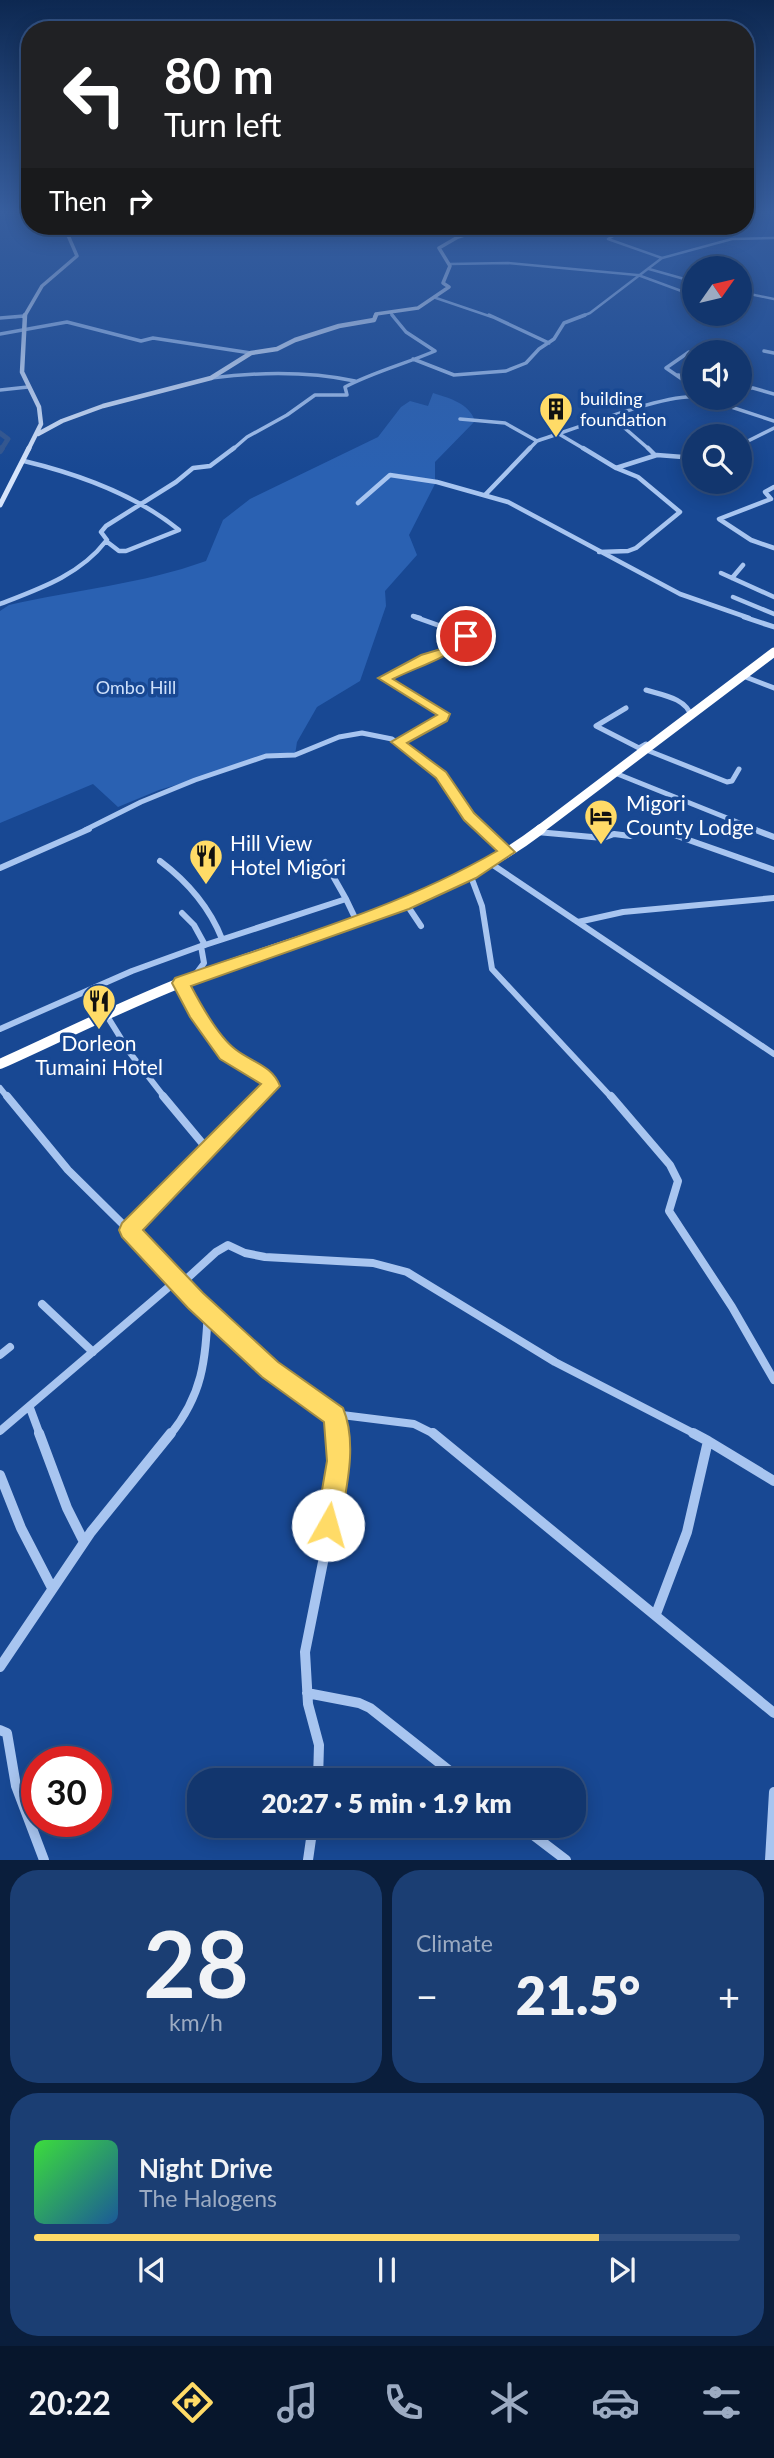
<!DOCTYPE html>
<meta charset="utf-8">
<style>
:root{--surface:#12366e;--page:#1b3e73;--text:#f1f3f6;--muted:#9cabc2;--line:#315081;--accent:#ffdb67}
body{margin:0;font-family:Lato,sans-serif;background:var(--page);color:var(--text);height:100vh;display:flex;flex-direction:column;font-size:26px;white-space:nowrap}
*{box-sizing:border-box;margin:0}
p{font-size:23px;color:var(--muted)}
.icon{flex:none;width:38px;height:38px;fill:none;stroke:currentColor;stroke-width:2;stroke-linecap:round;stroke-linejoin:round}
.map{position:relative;height:1860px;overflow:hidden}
.panel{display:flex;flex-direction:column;gap:10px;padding:10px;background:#0a1e3c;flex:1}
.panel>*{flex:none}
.guide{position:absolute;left:21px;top:21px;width:733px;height:214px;border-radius:28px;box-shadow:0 4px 18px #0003,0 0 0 2px var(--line);background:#202124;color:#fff;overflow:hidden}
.needle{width:46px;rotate:56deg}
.buttons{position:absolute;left:682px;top:256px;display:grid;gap:14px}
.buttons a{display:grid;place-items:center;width:70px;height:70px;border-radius:50%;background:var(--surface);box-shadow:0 4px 18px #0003,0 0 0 2px var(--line);font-size:35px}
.speed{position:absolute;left:21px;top:1746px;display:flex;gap:14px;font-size:35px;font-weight:700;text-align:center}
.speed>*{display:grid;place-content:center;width:91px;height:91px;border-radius:50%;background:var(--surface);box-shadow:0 4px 18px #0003,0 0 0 2px var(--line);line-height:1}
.speed .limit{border:10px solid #d22;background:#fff;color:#111}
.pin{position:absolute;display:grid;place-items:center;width:60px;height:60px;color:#fff;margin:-30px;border:4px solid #fff;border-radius:50%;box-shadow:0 2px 7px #0007}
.me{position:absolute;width:77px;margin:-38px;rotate:7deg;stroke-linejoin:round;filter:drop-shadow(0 0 5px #0008)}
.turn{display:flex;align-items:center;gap:24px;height:147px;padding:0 28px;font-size:32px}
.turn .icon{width:91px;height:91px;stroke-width:2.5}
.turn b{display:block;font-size:49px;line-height:60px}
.then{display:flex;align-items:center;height:66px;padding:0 28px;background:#0003;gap:14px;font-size:26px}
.big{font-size:52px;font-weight:800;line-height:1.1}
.panel .card{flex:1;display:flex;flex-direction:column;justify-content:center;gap:10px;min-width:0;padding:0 24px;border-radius:28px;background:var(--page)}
.panel .dial{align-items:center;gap:0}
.dial b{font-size:91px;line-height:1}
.song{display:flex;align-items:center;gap:21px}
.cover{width:84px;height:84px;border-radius:10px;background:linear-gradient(135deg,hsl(120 70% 55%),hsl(210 70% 35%))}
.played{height:7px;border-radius:4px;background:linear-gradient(90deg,var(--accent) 80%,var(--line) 80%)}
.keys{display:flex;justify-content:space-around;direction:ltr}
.heat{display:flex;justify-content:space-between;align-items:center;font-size:38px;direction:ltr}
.panel .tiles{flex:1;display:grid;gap:10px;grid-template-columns:1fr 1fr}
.card:last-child{grid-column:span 2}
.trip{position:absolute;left:187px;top:1768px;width:399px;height:70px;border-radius:28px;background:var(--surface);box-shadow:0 4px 18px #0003,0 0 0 2px var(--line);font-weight:800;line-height:70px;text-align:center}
.menu{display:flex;height:112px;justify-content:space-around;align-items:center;background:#07162c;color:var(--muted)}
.menu .icon{width:49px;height:49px}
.menu .active{color:var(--accent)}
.menu b{font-size:32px;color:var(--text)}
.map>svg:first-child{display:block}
.green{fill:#2a61b2}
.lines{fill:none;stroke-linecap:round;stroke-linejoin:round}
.stream{stroke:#9bbff3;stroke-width:2}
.river-far1{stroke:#33568e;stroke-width:5}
.river{stroke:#33568e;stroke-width:6}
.street-far6{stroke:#a8c5f0;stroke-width:2.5}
.street-far5{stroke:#a8c5f0;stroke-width:3.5}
.street-far4{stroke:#a8c5f0;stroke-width:4.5}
.street-far3{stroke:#a8c5f0;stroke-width:5}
.street-far2{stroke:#a8c5f0;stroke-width:6}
.street-far1{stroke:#a8c5f0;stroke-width:8}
.street{stroke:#a8c5f0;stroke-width:10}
.secondary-far2{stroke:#d6e4fb;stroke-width:3.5}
.secondary-far1{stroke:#d6e4fb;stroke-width:4.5}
.secondary{stroke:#d6e4fb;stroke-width:5}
.highway-far1{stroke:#fff;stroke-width:9}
.highway{stroke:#fff;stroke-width:10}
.route{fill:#ffdb67;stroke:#a68e43;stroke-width:2}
.labels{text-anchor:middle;stroke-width:7;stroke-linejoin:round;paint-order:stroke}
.far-poi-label{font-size:18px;fill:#fff;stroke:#184893;text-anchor:start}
.far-park-label{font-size:18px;fill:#cfe1fb;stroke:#184893}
.poi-label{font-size:21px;fill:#fff;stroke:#184893;text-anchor:start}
</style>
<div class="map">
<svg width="774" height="1860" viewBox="0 0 774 1860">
<rect width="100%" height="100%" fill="#184893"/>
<!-- green -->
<path class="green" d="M433,393c16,5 36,10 42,28l-40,41v22l-26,51 8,20 -32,36 1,15 -26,75 -43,26 -20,35 -2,13 -21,1 -115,34 -41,17 -25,-23 -93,39v-212l9,-6c66,-15 133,-21 197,-44l17,-41 27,-21 128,-62 23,-30 9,-6 18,5z"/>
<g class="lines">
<!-- stream -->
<path class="stream" d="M242,226l1,3"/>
<!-- river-far1 -->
<path class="river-far1" d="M0,433l8,6 -7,11"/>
<!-- river -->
<path class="river" d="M0,451l2,-3"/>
<!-- street-far6 -->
<path class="street-far6" d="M672,226l5,2
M662,258l70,-19 42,-1
M449,264l59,-1 129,12
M649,269l46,13
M638,275l57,21
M740,292l34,7
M436,298l56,19
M390,312l4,5
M15,317l9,-1
M580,317l10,-4 72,-55 -54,-19 18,-10v-3"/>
<!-- street-far5 -->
<path class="street-far5" d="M489,315l60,28
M0,318l24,-2
M0,334l67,-12 74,19 12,-3 98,15
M764,351l10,2
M689,352l-23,16 29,20
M413,359l41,16 52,-4 20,-8 13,-14 15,-10 10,-16 21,-8
M678,375l17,4
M211,378c48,-6 96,-7 144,3
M740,388h13l21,6
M0,390l28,-3
M712,397l10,7 52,17
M613,418l37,32
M460,419l45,4 32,18 -9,9
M559,434l27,16
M537,441c34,-11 128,-47 158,-44
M740,445l34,-17
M232,450l15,-13 40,-22 28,-20h32l-2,-8c28,-15 60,-23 90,-36l-29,-19 -14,-17"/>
<!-- street-far4 -->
<path class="street-far4" d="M583,448l33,20 41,-13 26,2 12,-4
M648,448l7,7
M774,487l-9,5 6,7 -52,20 32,21 23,8
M485,495l45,-47
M358,503l32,-28 47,7 71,20 172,92 69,24
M107,540l-6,-8 5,-6 70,-44 17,-14 17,-2 24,-18
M599,552l29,-1 8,-3 44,-36 -42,-35 -22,-9
M721,573l53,24
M732,578l11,-13
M733,597l41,17
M0,604c39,-15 80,-29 106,-63l13,10h7l53,-21c-43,-35 -101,-56 -155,-69
M413,616l7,2"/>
<!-- street-far3 -->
<path class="street-far3" d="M744,617l30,10
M743,676l31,12
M646,690c16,5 40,8 45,26l-3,1
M626,708l-30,18 43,22 7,-4
M397,742l48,-27 -61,-37 64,-28 18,-12 -3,-4 -48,-17
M644,749l83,33 5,-1 7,-12
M615,773l142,57
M85,830l56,-28 54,-22 71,-24 29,-1 44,-18 23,-4 30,6 46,33 31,45 15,13
M643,830h10"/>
<!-- street-far2 -->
<path class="street-far2" d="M482,829l25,23
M753,829l21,8
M537,832l66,6 11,-4 16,2 14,-6 19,1 111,39
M160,861c28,21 49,45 62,78
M490,863l284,191
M0,868l89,-39
M470,874l12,32 10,63 120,129
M346,899l11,23
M403,905l6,3 12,18
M182,913l12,12 11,20 -4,1 3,17 -9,12
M578,922l45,-10 151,-14
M205,945l141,-46 -21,-37
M180,983c13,26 30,61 56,78 12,8 29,9 35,25l-12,12
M107,1016l23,37 35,45
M0,1029l132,-58 69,-25
M0,1088l8,10"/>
<!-- street-far1 -->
<path class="street-far1" d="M7,1096l61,74 88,87 39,44 83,76 57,39 1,19
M163,1096l45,54
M611,1096l59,69 8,16 -9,30 63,96 42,73
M129,1230l132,-134
M181,1284l35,-32 12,-7 17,8 20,4 108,6 34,9 148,90 142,73
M42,1304l51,48
M0,1355l10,-8
M30,1408l10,27
M334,1414l80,10 22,11
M0,1431l177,-151
M170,1435c33,-41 35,-73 38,-124"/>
<!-- street -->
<path class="street" d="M39,1433l28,75 17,34
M433,1433l341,280
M693,1433l15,8
M0,1475l21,53 31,60
M656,1614l31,-82 21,-91 66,40
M0,1667l91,-135 80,-99
M307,1693l52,10 11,5 91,72
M0,1730l7,3 9,53 28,74
M318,1780l1,-35 -11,-41 -3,-52 22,-110 4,-47 7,-35 -2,-27
M520,1825l46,35
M308,1860l5,-35
M770,1860l4,-68"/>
<!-- secondary-far2 -->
<path class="secondary-far2" d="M24,317l18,-31 35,-30 -13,-30
M375,317l1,-3 42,-6 31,-21 -6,-4 7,-17 -11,-18 19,-11 36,-11"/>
<!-- secondary-far1 -->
<path class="secondary-far1" d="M25,315l-3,57 17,35 2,17 -13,26
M38,434l24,-13 41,-15 108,-28 40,-25 26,-4 18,-9 44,-14 35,-6 2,-5"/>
<!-- secondary -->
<path class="secondary" d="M0,505l29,-57"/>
<!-- highway-far1 -->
<path class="highway-far1" d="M539,830l235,-178"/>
<!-- highway -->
<path class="highway" d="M0,1064c65,-29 129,-62 195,-87 117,-45 244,-70 346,-148"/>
</g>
<!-- sky -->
<linearGradient id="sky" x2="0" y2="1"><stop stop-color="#0d2851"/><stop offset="0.45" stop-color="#375e9e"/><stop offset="1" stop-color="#375e9e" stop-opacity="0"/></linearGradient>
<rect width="774" height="470" fill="url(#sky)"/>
<!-- route -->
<path class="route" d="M461,633l10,3c-19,21 -52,30 -78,43l57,35 -3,7 -40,22 39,29 28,41 41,39 -39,26 -67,31 -218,77c10,19 27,50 44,63 16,13 37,16 45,37l-137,144 60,63 75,69 65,46c15,36 3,81 -3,117l-3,9 -9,4 -9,-4 -3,-9 11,-64 -3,-39 -62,-45 -74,-69 -66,-71 -3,-7 3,-7 139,-139 -41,-25 -30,-42 -18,-34 3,-5c109,-38 222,-69 322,-127l-33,-31 -28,-42 -45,-36 46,-27 -59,-37 43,-23 20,-6z"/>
<!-- icons -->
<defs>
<g id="building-pin" transform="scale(1.75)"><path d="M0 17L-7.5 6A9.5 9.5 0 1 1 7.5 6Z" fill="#ffdb67" stroke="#184893"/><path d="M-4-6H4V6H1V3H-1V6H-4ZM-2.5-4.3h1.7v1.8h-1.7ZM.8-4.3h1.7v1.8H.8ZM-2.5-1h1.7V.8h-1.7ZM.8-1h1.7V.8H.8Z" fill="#111"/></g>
<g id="hotel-pin" transform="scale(1.75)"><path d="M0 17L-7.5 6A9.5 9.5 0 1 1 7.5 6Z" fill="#ffdb67" stroke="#184893"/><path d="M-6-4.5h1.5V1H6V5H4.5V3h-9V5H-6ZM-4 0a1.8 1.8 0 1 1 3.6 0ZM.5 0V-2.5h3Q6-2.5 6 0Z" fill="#111"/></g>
<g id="restaurant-pin" transform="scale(1.75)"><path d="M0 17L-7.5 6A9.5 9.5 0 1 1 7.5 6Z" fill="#ffdb67" stroke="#184893"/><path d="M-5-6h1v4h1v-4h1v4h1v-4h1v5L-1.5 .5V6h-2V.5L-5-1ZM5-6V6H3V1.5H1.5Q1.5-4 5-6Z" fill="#111"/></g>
</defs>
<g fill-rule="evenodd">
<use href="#building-pin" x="556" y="409"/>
<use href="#hotel-pin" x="601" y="816"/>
<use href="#restaurant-pin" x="206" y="856"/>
<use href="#restaurant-pin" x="99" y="1001"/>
</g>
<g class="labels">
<!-- far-poi labels -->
<g class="far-poi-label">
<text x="580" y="405">building<tspan x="580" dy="21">foundation</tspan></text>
</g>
<!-- far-park labels -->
<g class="far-park-label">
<text x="136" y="694">Ombo Hill</text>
</g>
<!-- poi labels -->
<g class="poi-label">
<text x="626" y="811">Migori<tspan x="626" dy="24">County Lodge</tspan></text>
<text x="230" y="851">Hill View<tspan x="230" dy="24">Hotel Migori</tspan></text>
<text x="99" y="1051" text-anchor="middle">Dorleon<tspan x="99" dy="24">Tumaini Hotel</tspan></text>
</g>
</g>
</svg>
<div class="buttons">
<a><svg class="needle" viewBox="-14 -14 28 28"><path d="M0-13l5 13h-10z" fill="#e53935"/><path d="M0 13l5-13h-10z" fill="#9cabc2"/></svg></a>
<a><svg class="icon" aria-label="sound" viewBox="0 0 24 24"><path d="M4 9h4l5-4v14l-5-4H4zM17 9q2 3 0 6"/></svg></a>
<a><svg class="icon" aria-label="search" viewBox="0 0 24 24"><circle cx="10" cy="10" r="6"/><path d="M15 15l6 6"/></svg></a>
</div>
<div class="speed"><div class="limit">30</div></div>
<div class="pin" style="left:466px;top:636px;background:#d93025"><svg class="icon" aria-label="arrive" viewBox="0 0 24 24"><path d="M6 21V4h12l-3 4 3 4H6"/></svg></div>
<svg class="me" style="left:328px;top:1525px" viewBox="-20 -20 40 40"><circle r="19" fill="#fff"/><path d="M0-13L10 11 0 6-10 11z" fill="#ffdb67"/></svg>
<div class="trip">20:27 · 5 min · 1.9 km</div>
<div class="guide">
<div class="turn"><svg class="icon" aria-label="left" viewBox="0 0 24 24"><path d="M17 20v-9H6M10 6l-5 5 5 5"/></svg><div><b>80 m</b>Turn left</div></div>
<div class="then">Then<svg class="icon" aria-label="right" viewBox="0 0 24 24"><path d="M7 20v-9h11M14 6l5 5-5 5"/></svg></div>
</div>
</div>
<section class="panel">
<div class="tiles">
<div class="card dial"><b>28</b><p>km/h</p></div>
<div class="card"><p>Climate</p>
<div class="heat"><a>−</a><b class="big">21.5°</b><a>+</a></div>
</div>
<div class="card">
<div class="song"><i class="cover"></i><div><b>Night Drive</b><p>The Halogens</p></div></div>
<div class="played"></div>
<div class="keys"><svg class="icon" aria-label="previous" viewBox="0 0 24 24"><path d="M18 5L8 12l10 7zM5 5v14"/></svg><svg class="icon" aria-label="pause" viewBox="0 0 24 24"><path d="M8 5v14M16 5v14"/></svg><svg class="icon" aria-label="next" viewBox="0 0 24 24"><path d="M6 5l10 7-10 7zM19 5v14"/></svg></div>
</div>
</div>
</section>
<nav class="menu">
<b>20:22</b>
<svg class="icon active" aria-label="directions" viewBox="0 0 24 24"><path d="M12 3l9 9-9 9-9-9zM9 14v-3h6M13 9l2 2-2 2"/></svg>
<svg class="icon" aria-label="music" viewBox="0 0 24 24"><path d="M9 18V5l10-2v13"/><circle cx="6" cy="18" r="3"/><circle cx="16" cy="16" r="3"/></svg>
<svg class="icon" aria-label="phone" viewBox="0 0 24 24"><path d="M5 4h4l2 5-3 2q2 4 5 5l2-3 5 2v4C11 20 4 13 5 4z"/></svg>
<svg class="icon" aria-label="climate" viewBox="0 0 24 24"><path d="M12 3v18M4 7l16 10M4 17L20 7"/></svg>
<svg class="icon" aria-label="car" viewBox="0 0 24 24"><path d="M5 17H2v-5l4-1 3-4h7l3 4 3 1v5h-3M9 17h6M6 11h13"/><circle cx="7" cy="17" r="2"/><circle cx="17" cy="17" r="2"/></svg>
<svg class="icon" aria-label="filters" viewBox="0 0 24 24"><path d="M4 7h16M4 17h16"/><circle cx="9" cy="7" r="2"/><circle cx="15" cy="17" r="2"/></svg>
</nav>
